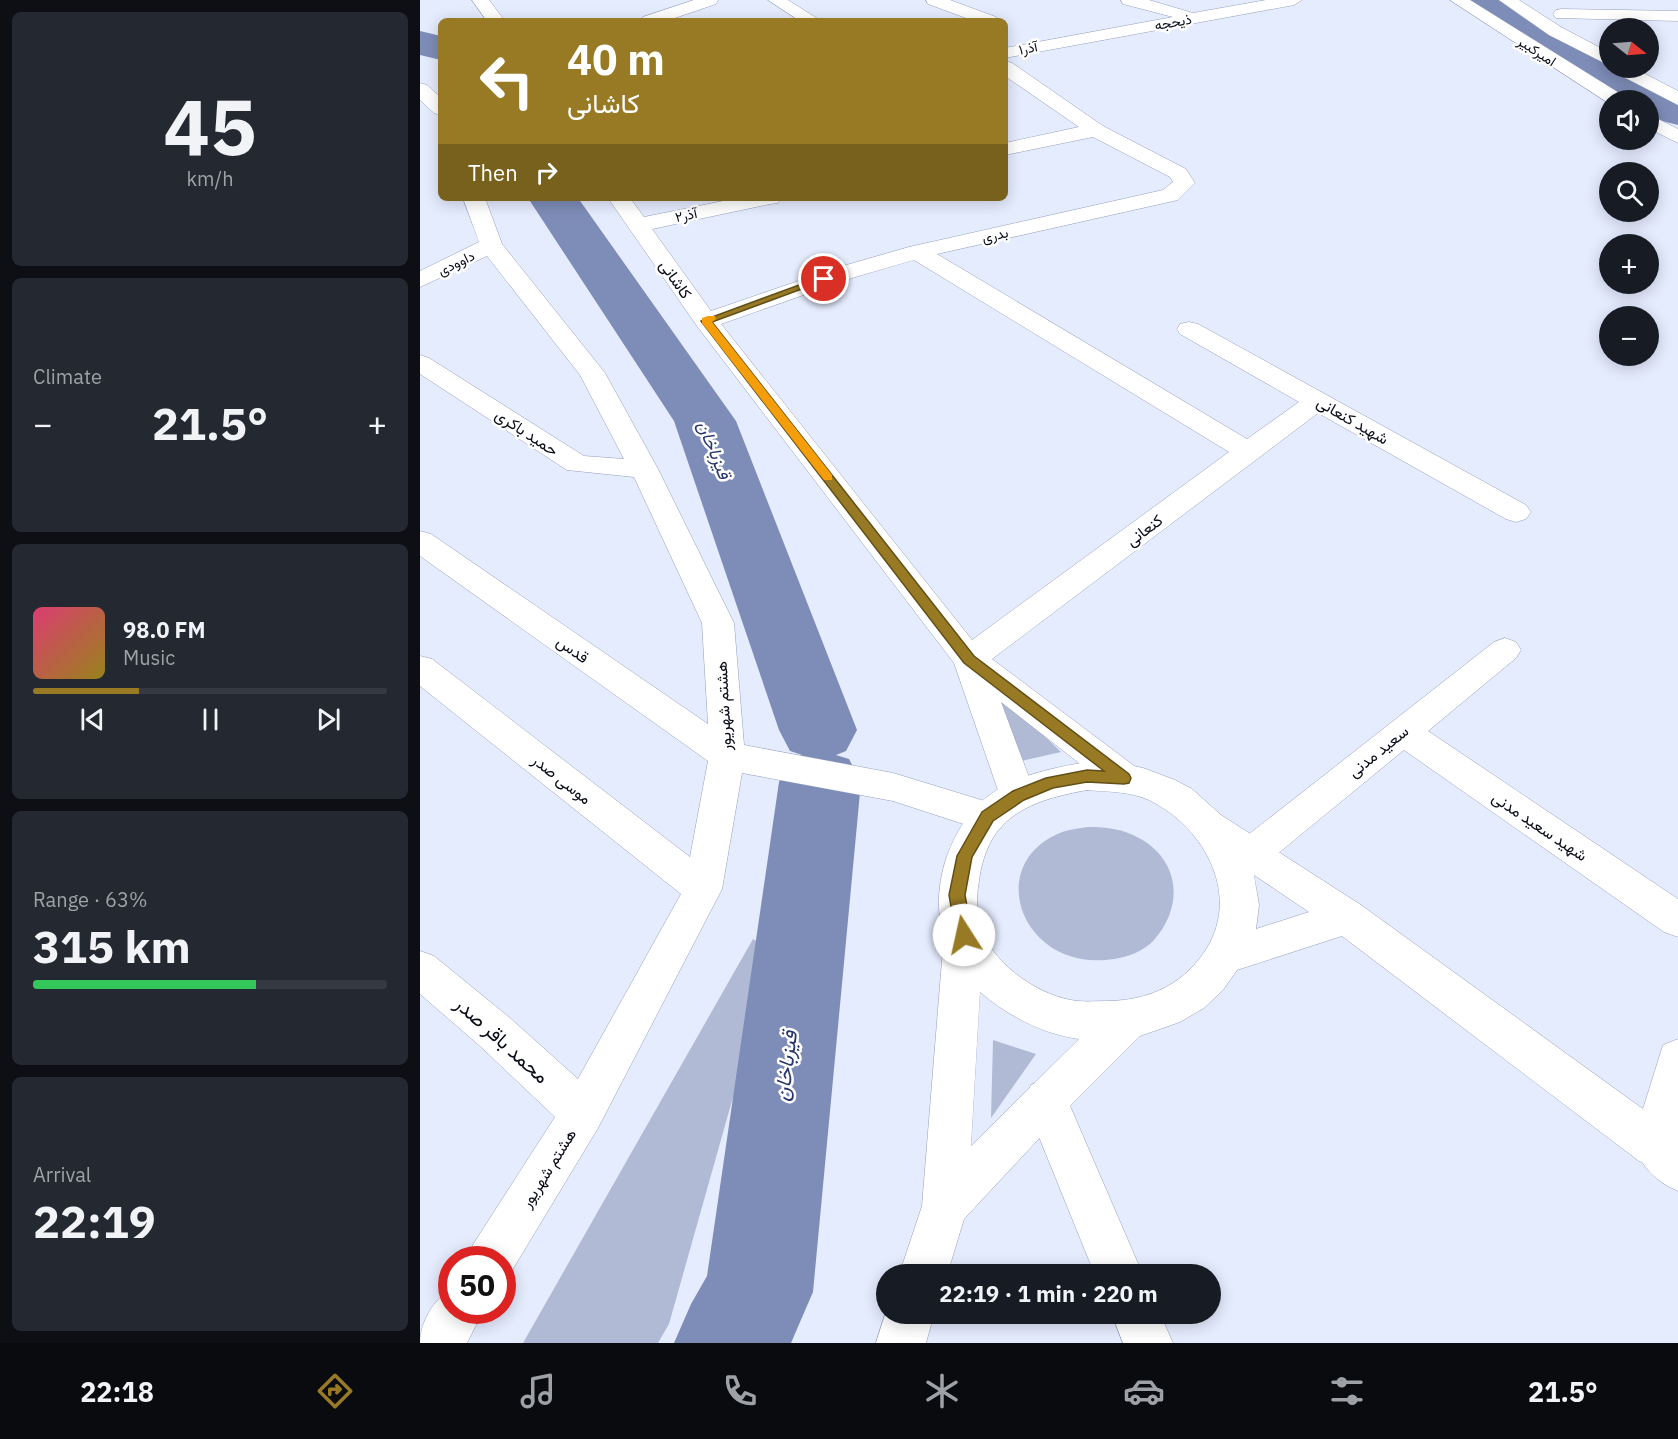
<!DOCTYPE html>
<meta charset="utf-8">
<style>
:root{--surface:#171b24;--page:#242831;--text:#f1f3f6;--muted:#9ea1a6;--line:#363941;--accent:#977a23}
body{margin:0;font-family:"IBM Plex Sans",Vazirmatn,sans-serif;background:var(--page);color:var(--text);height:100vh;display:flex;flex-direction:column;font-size:22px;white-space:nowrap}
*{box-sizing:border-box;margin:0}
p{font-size:20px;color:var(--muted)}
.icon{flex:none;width:33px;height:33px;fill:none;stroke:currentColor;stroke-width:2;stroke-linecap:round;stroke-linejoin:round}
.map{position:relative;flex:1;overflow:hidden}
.sheet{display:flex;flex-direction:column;gap:12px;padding:12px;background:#0d0f14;width:420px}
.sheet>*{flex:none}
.hud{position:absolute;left:18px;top:18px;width:570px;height:183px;border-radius:9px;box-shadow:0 3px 15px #0003;background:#977a23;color:#fff;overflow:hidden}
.needle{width:39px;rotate:107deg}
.fabs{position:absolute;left:1179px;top:18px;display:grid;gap:12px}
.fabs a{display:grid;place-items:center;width:60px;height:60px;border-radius:50%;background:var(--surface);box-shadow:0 3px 15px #0003;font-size:30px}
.speed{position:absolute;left:18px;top:1246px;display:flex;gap:12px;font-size:30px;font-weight:700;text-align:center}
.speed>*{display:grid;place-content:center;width:78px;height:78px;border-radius:50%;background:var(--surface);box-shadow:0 3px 15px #0003;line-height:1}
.speed .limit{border:9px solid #d22;background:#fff;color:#111}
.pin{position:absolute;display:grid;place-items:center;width:51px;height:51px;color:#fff;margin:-26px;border:3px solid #fff;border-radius:50%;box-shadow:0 2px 6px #0007}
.me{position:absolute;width:66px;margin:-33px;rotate:350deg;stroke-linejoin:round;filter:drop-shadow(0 0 4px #0008)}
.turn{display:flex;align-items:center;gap:21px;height:126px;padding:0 30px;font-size:27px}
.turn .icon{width:78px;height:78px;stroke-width:2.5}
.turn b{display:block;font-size:42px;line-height:51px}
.then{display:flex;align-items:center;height:57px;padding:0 30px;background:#0003;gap:12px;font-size:22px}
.big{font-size:45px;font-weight:800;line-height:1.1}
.sheet .card{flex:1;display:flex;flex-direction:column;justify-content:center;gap:9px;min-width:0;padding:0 21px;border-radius:9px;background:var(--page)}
.sheet .dial{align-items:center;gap:0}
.dial b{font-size:78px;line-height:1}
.song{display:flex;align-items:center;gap:18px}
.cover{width:72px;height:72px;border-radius:9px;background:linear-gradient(135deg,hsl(340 70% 55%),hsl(50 70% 35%))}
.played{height:6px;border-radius:3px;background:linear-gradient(90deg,var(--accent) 30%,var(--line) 30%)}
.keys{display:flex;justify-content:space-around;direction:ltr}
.heat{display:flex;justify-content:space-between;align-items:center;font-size:33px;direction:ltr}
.charge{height:9px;border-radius:4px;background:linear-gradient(90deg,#34c759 63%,var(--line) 0)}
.trip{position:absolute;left:456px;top:1264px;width:345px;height:60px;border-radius:30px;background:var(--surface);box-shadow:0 3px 15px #0003;font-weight:800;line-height:60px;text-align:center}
.tabs{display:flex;height:96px;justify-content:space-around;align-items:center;background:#090b0e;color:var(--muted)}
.tabs .icon{width:42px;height:42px}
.tabs .selected{color:var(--accent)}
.tabs b{font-size:27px;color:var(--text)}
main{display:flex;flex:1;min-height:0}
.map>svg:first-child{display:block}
.green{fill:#b0bad5}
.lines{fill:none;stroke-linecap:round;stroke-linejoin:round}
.river{fill:#7e8db8;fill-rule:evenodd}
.minor-casing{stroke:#949fbb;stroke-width:1}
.major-casing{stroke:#949fbb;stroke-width:1}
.minor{fill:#fff;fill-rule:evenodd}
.major{fill:#fff;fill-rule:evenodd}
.route{fill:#977a23;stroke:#624f17;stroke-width:1.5}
.slow{fill:#f59e0b}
.labels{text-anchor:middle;stroke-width:5;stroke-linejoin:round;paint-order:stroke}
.far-street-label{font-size:14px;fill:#0b0e18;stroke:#fff}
.street-label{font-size:16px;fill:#0b0e18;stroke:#fff}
.water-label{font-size:18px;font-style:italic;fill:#27366d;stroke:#fff}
.near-street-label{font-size:20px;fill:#0b0e18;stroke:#fff}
.near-water-label{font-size:21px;font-style:italic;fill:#27366d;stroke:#fff}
</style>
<main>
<section class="sheet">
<div class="card dial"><b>45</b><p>km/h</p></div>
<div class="card"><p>Climate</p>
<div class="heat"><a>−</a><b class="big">21.5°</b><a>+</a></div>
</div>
<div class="card">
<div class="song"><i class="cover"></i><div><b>98.0 FM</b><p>Music</p></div></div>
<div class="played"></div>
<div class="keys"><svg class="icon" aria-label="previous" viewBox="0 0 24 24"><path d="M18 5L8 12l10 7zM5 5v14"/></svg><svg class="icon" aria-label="pause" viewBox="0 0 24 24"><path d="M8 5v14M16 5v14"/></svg><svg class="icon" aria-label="next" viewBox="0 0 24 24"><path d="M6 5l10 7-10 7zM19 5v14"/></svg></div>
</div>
<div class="card"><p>Range · 63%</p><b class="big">315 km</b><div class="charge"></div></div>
<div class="card"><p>Arrival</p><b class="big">22:19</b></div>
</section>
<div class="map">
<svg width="1258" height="1343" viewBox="0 0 1258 1343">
<rect width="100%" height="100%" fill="#e5ecfe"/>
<!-- green -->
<path class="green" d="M577,690l64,62 -40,9z
M668,827c15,0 30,1 45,8 46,21 53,68 21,105 -10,11 -26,17 -40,19 -93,15 -134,-98 -49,-128 7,-2 16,-3 23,-4z
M333,939l21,13 -105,372 -11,19h-135z
M573,1040l43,14 -45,64z"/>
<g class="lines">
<!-- river -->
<path class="river" d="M1050,0h46l94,56v12h20l48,26v31l-16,-4 -14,-8v-13h-22l-84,-48 -67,-44z
M0,31l21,5v24l-21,-5z
M108,198h50l158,223 121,309 -11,21 -10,4 13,4 12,23 -48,510 -22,51h-117l17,-39 16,-28 72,-494 12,-23 11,-4 -12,-4 -11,-21 -105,-309z"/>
<!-- minor casing -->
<g class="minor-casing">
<path id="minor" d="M52,0h17l16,21h-18z
M274,0h24l-2,4 -50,17h-26l3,-4z
M348,0h20l33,21h-21z
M506,0h24l46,17 3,4h-25l-46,-17z
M701,0h28l44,13 73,-13h36l-8,5 -289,53v-10l168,-31 -50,-13z
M1030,0h20l154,96 3,4h-17v4z
M1079,0h20l42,27 49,26v13l-61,-31z
M1142,9l116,2v10l-122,-3 -3,-4 3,-4z
M585,61l7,2 91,63 83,43 9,14 -17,17 -241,54 310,185 52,-37 -119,-68 -3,-5 3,-5 9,-2 9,2 328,181 5,7 -5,7 -10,3 -10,-3 -188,-106 -326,246 145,109 5,10 -5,10 -13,4 -13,-4 -110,-86 35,94 -5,10 -13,5 -13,-5 -5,-10 -46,-133 -257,-337 -89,-128h22l14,19 94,-19h43l-3,5 -8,1 -118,25 59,82 125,-43 73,-21 254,-57 10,-8 -3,-5 -77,-40 -88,18v-12l74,-16 -74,-51zM494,260l315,192 -257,188 -251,-316 131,-46z
M1192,68h22l44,23v14l-64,-33z
M0,83l7,2 14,13v17l-7,-2 -14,-13z
M1228,114l30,15v14l-30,-15z
M43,198h22l17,46 103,129 53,96 76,154 10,122 149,28 108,33 5,11 -5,11 -13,4 -95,-31 -151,-28 -20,116 -124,239 -90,149 -6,2v-19h-35l7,-17 81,-126 -75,-71 -60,-52v-43l14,5 76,62 68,61 103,-185 -261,-208v-30l12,3 258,198 18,-96 -288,-205v-25l11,3 277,190 -6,-101 -68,-146 -67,-7 -147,-96v-19l9,3 155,98 40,3 -44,-84 -93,-119 -67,31v-16l59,-29z
M1085,638l11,4 5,8 -5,8 -88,73 250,168v38l-14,-5 -260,-182 -139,114 -13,5 -13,-5 -6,-11 6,-11 255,-200z
M626,1079l15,6 82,190h-48l-71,-175 7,-15z
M1235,1123l16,6 7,8v54c-22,-9 -36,-24 -45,-46l6,-16z
M32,1290v21h31l-16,32h-47c0,-19 13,-45 32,-53z
M692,1314h48l13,29h-50z"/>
</g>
<!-- major casing -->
<g class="major-casing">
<path id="major" d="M667,762l32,1 24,5 32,12 17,9 29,26 140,90 282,204 20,-64 15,-6v103l-7,19 -16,6 -16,-6 -297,-225 -105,34 -14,20 -19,18 -24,14 -40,14 -79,79 -97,104 -17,56h-48l23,-69 22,-270c-8,-25 -6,-52 2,-77 25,-71 71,-85 141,-97zM667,790c21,2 42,1 62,10 57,28 94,98 54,154 -23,32 -55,46 -94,47 -10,0 -21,1 -32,0 -36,-4 -82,-35 -95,-70 -6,-16 -6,-34 -3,-50 2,-18 9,-40 22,-54 22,-24 55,-31 86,-37zM834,875l55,37 -53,17 3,-24zM560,992c28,24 63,42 99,47l-108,107z
M466,1312l48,2 -8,29h-50z"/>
</g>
<!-- minor -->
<use href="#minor" class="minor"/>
<!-- major -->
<use href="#major" class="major"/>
</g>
<!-- route -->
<path class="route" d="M401,277l8,2 -117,43 262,334 155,118 2,4 -2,5 -5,1 -37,-2 -34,6 -29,12 -31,21 -21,36 -7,38 7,40 -2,5 -6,3 -6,-3 -2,-5 -7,-40 8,-39 25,-44 31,-21 33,-13 41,-8 17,1 -140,-108 -263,-342z"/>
<!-- slow -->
<path class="slow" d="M288,316h7l1,3 -4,3 120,153v5h-8l-122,-157v-5z"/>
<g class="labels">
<!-- far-street labels -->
<g class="far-street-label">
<text transform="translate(753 22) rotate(-10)" y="5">ذیحجه</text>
<text transform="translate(608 48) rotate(-11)" y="5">آذر۱</text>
<text transform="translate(1117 51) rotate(33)" y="5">امیرکبیر</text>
<text transform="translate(266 215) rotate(-12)" y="5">آذر۲</text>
<text transform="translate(575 235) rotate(-13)" y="5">بدری</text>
<text transform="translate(36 263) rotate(-26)" y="5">داوودی</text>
</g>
<!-- street labels -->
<g class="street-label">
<text transform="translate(256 279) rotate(55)" y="6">کاشانی</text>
<text transform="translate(933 420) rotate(30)" y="6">شهید کنعانی</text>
<text transform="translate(107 432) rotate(33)" y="6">حمید باکری</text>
<text transform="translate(724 530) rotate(-37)" y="6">کنعانی</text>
<text transform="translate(153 649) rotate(35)" y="6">قدس</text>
<text transform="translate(303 706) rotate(-93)" y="6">هشتم شهریور</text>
<text transform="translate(958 751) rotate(-39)" y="6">سعید مدنی</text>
<text transform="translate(142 779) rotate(38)" y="6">موسی صدر</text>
<text transform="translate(1120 826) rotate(34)" y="6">شهید سعید مدنی</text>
<text transform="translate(128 1168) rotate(-58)" y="6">هشتم شهریور</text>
</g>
<!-- water labels -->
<g class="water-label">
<text transform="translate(294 450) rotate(68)" y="6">قیزباخان</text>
</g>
<!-- near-street labels -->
<g class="near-street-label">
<text transform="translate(82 1040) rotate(42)" y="7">محمد باقر صدر</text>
</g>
<!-- near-water labels -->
<g class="near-water-label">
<text transform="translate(366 1066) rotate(-83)" y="7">قیزباخان</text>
</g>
</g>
</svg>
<div class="fabs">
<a><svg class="needle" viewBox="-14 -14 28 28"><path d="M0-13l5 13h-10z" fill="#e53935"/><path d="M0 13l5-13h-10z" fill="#9ea1a6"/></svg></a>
<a><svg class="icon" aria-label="sound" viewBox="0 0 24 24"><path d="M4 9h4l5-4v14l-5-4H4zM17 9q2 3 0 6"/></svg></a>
<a><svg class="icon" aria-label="search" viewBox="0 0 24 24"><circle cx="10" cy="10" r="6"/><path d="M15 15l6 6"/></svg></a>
<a>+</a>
<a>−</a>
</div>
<div class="speed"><div class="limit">50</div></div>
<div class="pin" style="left:404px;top:279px;background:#d93025"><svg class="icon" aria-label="arrive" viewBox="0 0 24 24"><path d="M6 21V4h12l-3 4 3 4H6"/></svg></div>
<svg class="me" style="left:544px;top:935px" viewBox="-20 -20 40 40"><circle r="19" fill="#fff"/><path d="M0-13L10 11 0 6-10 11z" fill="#977a23"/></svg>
<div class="trip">22:19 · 1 min · 220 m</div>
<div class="hud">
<div class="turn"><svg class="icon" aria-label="left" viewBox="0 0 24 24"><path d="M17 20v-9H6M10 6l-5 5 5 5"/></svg><div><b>40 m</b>کاشانی</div></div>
<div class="then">Then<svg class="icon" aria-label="right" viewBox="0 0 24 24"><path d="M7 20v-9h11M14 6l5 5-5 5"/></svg></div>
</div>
</div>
</main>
<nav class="tabs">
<b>22:18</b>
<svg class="icon selected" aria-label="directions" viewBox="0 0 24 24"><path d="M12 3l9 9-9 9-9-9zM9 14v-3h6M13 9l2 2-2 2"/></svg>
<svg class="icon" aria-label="music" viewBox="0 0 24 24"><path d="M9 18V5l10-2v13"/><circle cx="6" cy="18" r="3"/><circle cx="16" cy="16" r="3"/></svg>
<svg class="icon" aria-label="phone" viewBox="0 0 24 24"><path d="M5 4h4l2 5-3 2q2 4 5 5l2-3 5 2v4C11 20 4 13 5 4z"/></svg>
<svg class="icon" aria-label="climate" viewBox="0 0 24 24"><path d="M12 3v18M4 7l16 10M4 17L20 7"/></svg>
<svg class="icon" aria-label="car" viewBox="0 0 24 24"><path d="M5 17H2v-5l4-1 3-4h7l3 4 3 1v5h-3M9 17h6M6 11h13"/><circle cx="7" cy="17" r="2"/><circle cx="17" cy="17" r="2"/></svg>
<svg class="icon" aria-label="filters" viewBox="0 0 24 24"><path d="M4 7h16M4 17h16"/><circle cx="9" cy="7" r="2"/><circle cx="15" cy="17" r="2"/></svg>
<b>21.5°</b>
</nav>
